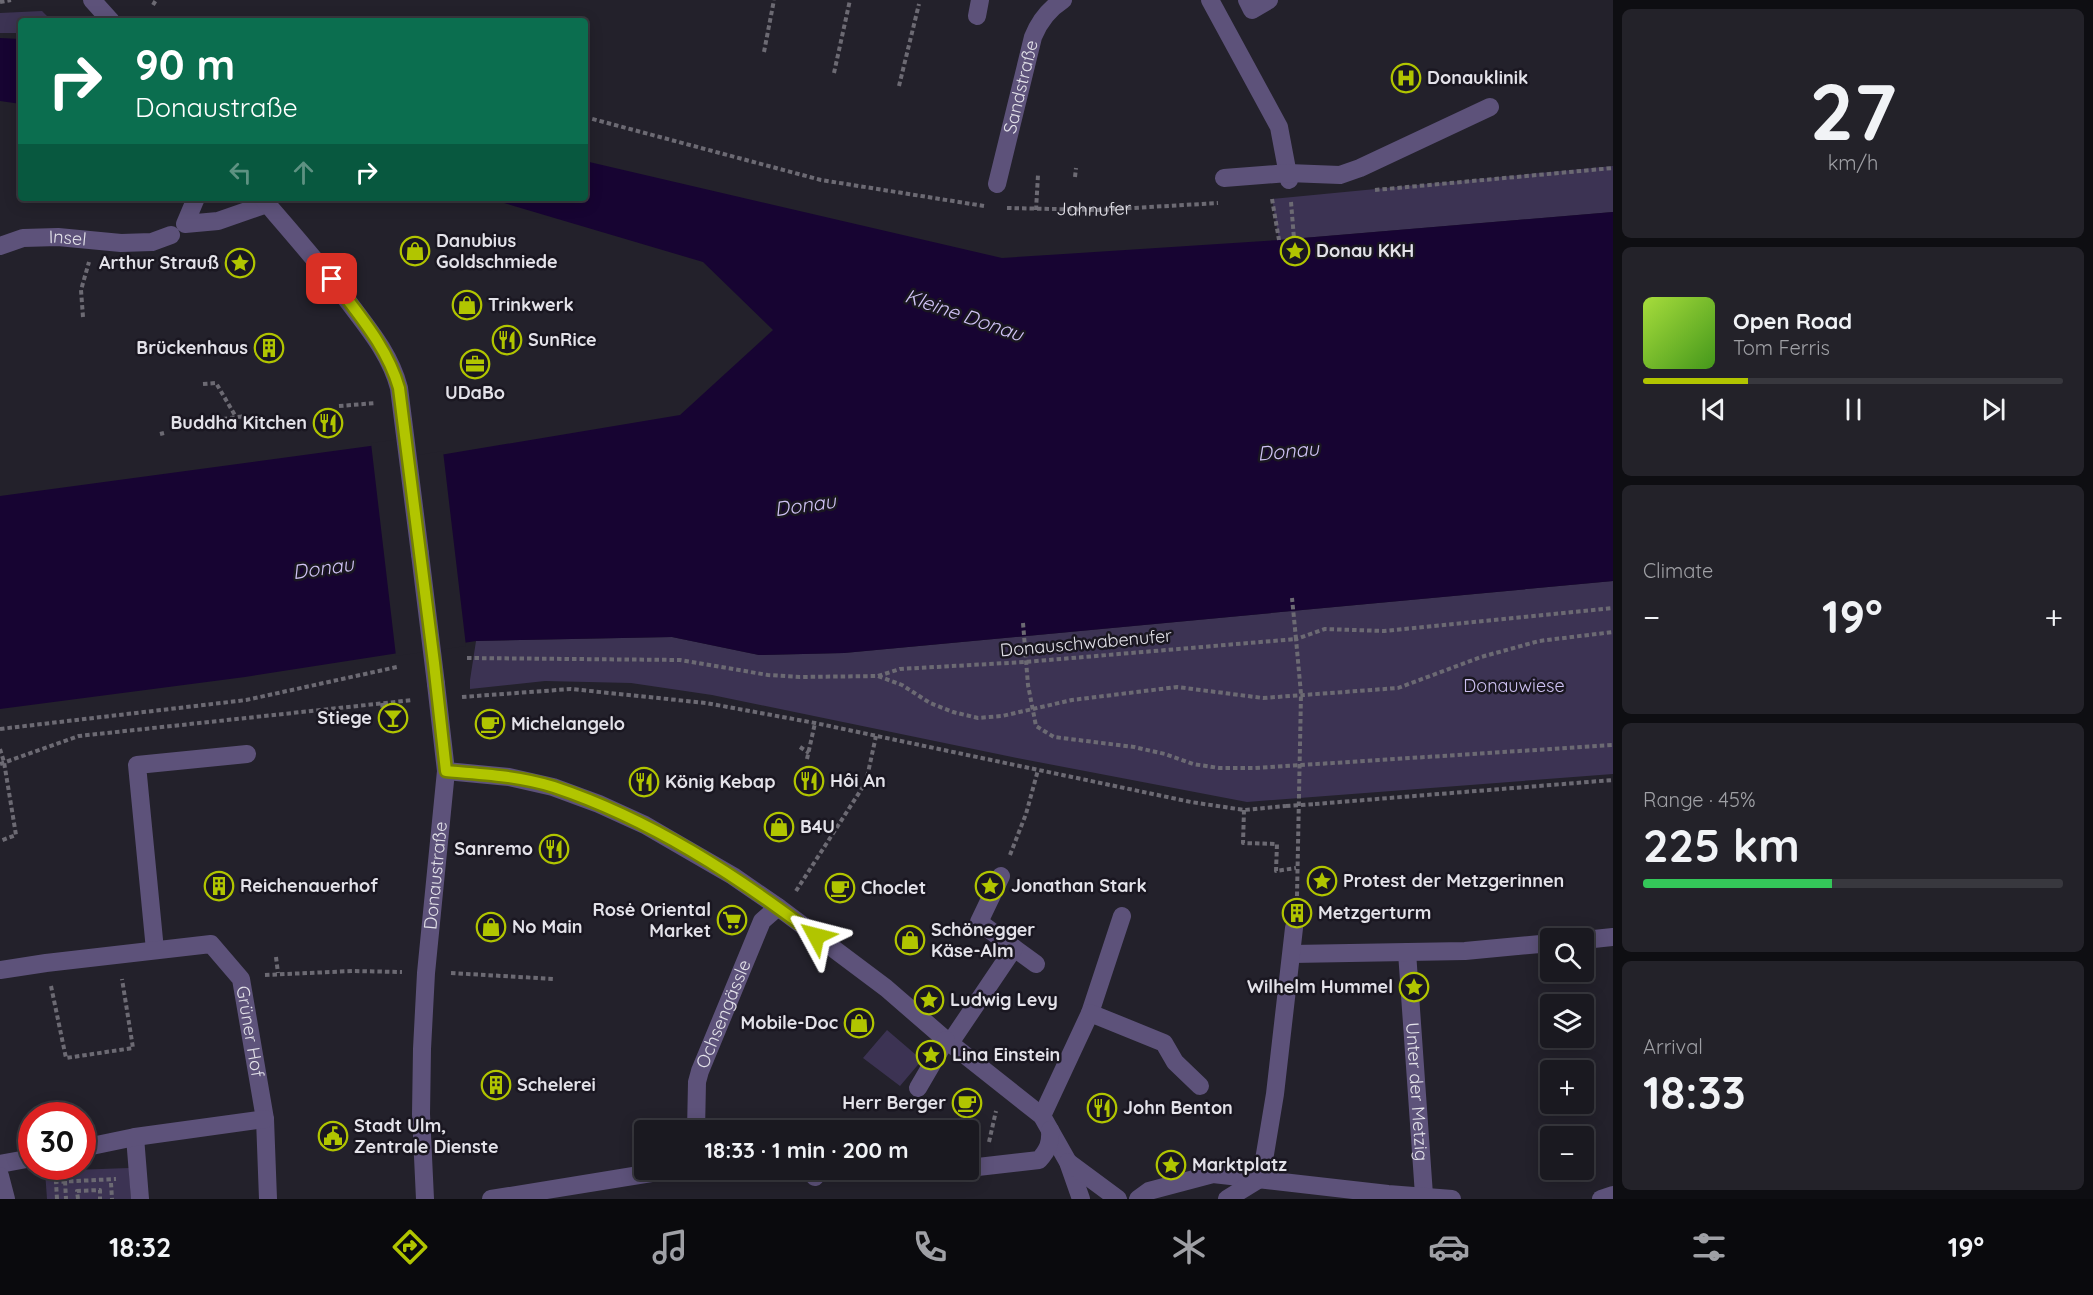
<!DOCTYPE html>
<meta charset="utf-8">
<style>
:root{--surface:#1a1920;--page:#232229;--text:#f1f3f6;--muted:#9fa0a5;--line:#38383e;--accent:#b1c500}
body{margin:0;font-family:Quicksand,sans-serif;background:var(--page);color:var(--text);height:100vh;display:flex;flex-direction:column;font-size:22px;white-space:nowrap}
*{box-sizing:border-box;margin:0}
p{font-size:20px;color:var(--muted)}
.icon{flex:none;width:33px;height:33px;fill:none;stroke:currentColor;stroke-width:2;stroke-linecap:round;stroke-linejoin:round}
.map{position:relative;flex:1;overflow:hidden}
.sheet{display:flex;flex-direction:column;gap:9px;padding:9px;background:#0e0e12;width:480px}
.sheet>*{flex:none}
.banner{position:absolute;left:18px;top:18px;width:570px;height:183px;border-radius:6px;box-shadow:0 3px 15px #0003,0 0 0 2px var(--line);background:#0b6e4f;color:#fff;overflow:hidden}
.tools{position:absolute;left:1540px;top:928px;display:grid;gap:12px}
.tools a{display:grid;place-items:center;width:54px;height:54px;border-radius:6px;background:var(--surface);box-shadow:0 3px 15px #0003,0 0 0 2px var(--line);font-size:30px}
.speed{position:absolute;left:18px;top:1102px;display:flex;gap:12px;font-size:30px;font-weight:700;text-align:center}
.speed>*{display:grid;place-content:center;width:78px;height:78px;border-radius:50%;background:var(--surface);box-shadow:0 3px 15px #0003,0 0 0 2px var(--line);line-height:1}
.speed .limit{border:9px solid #d22;background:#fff;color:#111}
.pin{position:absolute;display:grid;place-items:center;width:51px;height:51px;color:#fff;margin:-26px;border-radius:12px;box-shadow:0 3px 9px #0006}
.me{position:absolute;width:66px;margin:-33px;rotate:308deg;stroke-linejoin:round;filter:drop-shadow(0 0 4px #0008)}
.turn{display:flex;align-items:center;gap:21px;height:126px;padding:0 18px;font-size:27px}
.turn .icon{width:78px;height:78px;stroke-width:2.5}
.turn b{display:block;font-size:42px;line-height:51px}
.lanes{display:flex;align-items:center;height:57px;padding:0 18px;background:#0003;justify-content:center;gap:30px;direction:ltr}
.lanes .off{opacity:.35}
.big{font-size:45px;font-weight:800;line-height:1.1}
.sheet .widget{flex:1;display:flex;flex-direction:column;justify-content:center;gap:9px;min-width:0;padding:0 21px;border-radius:9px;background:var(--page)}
.sheet .dial{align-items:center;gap:0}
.dial b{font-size:78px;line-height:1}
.song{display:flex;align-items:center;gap:18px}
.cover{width:72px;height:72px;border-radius:9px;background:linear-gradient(135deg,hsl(80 70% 55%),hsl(100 70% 35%))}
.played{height:6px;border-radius:3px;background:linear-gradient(90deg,var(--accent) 25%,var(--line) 25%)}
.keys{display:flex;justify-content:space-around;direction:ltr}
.heat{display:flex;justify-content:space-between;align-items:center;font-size:33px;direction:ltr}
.charge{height:9px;border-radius:4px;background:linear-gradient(90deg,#34c759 45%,var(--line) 0)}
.trip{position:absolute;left:634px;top:1120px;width:345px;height:60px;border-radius:6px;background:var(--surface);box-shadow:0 3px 15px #0003,0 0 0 2px var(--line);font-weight:800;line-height:60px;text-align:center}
.tab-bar{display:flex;height:96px;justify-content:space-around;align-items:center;background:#0a0a0d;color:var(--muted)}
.tab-bar .icon{width:42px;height:42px}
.tab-bar .selected{color:var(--accent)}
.tab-bar b{font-size:27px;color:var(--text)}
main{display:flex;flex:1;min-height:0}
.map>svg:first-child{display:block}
.green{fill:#3c3353}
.water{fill:#170432}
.pier{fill:#23212b}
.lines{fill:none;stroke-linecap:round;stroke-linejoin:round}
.path{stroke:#6c6a73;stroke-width:4;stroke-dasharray:4.5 3;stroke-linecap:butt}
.minor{stroke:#5d527a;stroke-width:18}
.path-bridge{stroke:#6c6a73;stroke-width:4;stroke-dasharray:4.5 3;stroke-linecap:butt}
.minor-bridge{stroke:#5d527a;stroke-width:18}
.route-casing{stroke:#738000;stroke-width:15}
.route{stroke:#b1c500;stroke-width:10}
.labels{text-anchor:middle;stroke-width:5;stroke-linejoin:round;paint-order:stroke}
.poi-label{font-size:18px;font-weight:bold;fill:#e3e2e9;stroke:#1a1721;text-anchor:start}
.street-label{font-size:18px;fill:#e3e2e9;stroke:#1a1721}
.park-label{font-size:18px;fill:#cec1f2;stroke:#1a1721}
.water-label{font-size:20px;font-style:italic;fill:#d0c3f5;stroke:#1a1721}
</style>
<main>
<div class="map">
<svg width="1613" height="1199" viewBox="0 0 1613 1199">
<rect width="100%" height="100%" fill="#23212b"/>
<!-- green -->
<path class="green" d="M42,11l10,10h-31v12h-21v-20z
M1613,166v46l-334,28 -7,-41z
M1613,581v193l-366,28 -230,-44 -305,-63 -81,-12 -86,-2 -75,8v-9l6,-39 196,-4 87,18 85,-2z
M887,1030l35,30 -22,26 -37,-28z
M129,1168l2,31h-84l-2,-28z"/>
<!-- water -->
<path class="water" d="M0,38l21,1v65l-21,-3z
M585,161l417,97 277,-18 334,-28v369l-769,72 -85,2 -87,-18 -196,4 -231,36 -245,32v-213l407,-55 3,19 270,-45 93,-85 -70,-68 -216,-64h98z"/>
<!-- pier -->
<path class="pier" d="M407,438l5,18 31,-5 23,195 -70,10 -25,-213z"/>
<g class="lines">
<!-- path -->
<g class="path">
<path d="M0,2l11,-2"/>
<path d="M153,5l3,-5"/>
<path d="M764,52l10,-52"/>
<path d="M834,73l16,-73"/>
<path d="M899,86l20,-82"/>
<path d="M585,117l236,63 163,26"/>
<path d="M1075,177l1,-9"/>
<path d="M1375,190l238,-22"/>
<path d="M1272,199l7,41"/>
<path d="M1291,202l4,49"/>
<path id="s1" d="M1007,208l92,2 119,-7"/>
<path d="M1036,210l2,-35"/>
<path d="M83,317l-2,-27 8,-28"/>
<path d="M203,384l13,-1 20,34"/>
<path d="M339,406l37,-3"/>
<path d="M208,421l38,-5"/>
<path d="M160,434l4,-1"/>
<path d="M1023,623l5,62 8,41 18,11 80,10 31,7 28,10 26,4h36l358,-23"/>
<path d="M467,658l213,2 88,15 32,2 78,-1 24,9 28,18 23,9 25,6 24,-2 70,-16 105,-13 86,11 135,-10 83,-31 58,-16 74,-9"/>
<path d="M878,676l22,-7 125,-7 271,-23 -4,-41"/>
<path d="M462,697l109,-8 135,14 109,20 376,79 53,8 42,-4"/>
<path d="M382,703l3,24 8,-1"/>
<path d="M0,729l246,-29 151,-33"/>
<path d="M800,747l9,6"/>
<path d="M0,749l4,13 12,73 -16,6"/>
<path d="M807,759l8,-36"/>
<path d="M0,764l79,-28 334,-36"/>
<path d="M1315,804l298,-24"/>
<path d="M1244,810l-1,33 34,1 -1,27 20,-3"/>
<path d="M1010,855l16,-41 12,-44"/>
<path d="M796,891l70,-109 10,-46"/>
<path d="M1297,896l4,-202 -5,-55 29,-10 59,2 229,-23"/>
<path d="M276,957l2,16"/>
<path d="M451,973l103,6"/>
<path d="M265,975l87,-4 50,1"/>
<path d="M51,986l15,72 67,-10 -11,-69"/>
<path d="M989,1142l7,-31"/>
<path d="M65,1181l1,18"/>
<path d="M111,1183l1,16"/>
<path d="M57,1199l-1,-17 60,-3"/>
<path d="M78,1199l-1,-8 23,-1v9"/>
</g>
<!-- minor -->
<g class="minor">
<path d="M92,0l19,21"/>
<path d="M1210,0l69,127 10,53"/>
<path d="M1247,0l5,10 17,-10"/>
<path d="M977,16l3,-16"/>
<path d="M1224,178l64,-5 52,2 20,-7 130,-61"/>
<path id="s2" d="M997,184l36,-147c6,-15 16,-28 30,-37"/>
<path d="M196,198l-11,26 33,-3 49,-17"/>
<path d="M262,198c31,36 63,72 91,110 19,25 38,49 46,80l21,166"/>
<path id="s3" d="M0,246l23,-8 35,-1 63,6 31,-1 19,-7"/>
<path d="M446,771l63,6 44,10 46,17 46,21 88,51 45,31 108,81 60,52 96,76 26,46 13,37"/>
<path d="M1584,940l29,-3"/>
<path d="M1014,948l22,16"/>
<path d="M155,950l-18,-185 110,-11"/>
<path id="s4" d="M1407,952l17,243"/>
<path d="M1292,954l173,-3 86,-8"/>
<path id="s5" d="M0,970l46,-7 165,-19 30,35 24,140 3,80"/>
<path d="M1090,1013l32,-97"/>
<path d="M950,1043l64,-95 -35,-26 22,-46"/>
<path d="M918,1088l28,-48"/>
<path d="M1042,1116l48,-103 74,30 11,19 25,24"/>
<path id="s6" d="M696,1131l1,-49 3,-11 62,-150 16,-14"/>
<path d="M135,1137l5,62"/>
<path d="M82,1148l53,-11 130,-18"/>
<path d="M1068,1162l50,37"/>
<path d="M0,1164l32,-6"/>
<path d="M969,1168l70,-8c9,-10 12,-17 11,-30"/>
<path d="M814,1170l1,7"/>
<path d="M928,1170h11"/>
<path d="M0,1176l6,23"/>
<path d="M1261,1178l14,-84 19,-166"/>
<path id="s7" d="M425,1199l-4,-85 1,-65 4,-76 20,-202 -10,-87"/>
<path d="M491,1199l179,-29"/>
<path d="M1138,1199l11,-8 64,-17 175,20 64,5"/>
<path d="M1227,1199l34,-21"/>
<path d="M1601,1199l12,-4"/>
</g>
<!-- path-bridge -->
<path class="path-bridge" d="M1286,806l29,-2"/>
<!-- minor-bridge -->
<path class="minor-bridge" d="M420,554l16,130"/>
</g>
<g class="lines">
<!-- route casing -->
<g class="route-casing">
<path id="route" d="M332,279c25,34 55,67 67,109l35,275 12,108c36,3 73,5 108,16 96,32 182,88 262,149"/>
</g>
<!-- route -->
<use href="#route" class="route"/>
</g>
<!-- icons -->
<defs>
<g id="hospital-ring" transform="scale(1.5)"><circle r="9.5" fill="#1a1721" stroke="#b1c500" stroke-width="1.5"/><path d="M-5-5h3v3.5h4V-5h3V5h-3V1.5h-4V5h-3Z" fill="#b1c500"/></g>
<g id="shop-ring" transform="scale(1.5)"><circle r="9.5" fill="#1a1721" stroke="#b1c500" stroke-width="1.5"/><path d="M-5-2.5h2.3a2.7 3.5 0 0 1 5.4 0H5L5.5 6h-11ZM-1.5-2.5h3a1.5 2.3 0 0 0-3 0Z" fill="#b1c500"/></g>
<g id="sight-ring" transform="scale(1.5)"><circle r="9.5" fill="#1a1721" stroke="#b1c500" stroke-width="1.5"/><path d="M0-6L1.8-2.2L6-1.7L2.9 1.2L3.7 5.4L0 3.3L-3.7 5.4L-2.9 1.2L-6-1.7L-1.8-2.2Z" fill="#b1c500"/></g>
<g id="restaurant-ring" transform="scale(1.5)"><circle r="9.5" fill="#1a1721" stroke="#b1c500" stroke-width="1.5"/><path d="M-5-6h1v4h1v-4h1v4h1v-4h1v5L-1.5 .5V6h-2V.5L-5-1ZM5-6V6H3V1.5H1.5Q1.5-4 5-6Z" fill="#b1c500"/></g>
<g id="building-ring" transform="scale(1.5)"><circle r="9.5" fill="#1a1721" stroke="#b1c500" stroke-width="1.5"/><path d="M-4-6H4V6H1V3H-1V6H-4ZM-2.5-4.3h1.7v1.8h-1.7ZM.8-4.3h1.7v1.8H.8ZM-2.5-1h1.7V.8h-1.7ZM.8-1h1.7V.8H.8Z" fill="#b1c500"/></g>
<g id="office-ring" transform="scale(1.5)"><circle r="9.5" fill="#1a1721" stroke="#b1c500" stroke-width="1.5"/><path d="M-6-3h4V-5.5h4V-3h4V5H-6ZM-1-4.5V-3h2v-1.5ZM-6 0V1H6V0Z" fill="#b1c500"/></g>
<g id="bar-ring" transform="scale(1.5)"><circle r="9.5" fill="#1a1721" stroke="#b1c500" stroke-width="1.5"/><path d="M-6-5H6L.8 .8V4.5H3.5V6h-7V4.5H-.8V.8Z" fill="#b1c500"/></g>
<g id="cafe-ring" transform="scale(1.5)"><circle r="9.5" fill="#1a1721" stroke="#b1c500" stroke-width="1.5"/><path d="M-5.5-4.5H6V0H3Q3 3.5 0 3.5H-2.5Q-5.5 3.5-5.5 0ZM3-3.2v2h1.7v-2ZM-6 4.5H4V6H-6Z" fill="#b1c500"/></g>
<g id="supermarket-ring" transform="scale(1.5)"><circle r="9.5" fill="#1a1721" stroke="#b1c500" stroke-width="1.5"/><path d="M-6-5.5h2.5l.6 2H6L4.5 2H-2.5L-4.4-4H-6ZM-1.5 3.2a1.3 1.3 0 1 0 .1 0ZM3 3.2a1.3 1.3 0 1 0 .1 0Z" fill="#b1c500"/></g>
<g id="civic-ring" transform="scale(1.5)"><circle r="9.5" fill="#1a1721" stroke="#b1c500" stroke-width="1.5"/><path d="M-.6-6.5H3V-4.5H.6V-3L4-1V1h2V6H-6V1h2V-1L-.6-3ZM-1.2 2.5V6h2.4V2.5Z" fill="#b1c500"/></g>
</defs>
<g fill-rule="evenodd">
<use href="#hospital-ring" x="1406" y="78"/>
<use href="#shop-ring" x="415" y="251"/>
<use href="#sight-ring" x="1295" y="251"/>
<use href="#sight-ring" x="240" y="263"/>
<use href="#shop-ring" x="467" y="305"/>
<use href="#restaurant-ring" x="507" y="340"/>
<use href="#building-ring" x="269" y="348"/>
<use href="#office-ring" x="475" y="364"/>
<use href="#restaurant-ring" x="328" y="423"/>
<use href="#bar-ring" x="393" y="718"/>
<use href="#cafe-ring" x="490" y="724"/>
<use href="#restaurant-ring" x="809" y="781"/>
<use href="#restaurant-ring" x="644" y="782"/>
<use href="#shop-ring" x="779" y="827"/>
<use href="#restaurant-ring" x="554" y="849"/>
<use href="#sight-ring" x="1322" y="881"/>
<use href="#building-ring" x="219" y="886"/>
<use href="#sight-ring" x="990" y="886"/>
<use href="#cafe-ring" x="840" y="888"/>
<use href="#building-ring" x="1297" y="913"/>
<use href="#supermarket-ring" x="732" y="920"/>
<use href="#shop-ring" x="491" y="927"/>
<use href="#shop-ring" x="910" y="940"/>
<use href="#sight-ring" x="1414" y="987"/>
<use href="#sight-ring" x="929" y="1000"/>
<use href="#shop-ring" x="859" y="1023"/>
<use href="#sight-ring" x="931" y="1055"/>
<use href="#building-ring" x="496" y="1085"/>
<use href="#cafe-ring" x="967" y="1103"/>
<use href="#restaurant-ring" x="1102" y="1108"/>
<use href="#civic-ring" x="333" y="1136"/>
<use href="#sight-ring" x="1171" y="1165"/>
</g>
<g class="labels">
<!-- poi labels -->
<g class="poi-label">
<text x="1427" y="84">Donauklinik</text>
<text x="436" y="247">Danubius<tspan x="436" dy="21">Goldschmiede</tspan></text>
<text x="1316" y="257">Donau KKH</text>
<text x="219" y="269" text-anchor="end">Arthur Strauß</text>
<text x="488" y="311">Trinkwerk</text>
<text x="528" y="346">SunRice</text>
<text x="248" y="354" text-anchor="end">Brückenhaus</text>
<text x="475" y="399" text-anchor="middle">UDaBo</text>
<text x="307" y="429" text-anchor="end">Buddha Kitchen</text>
<text x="372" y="724" text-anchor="end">Stiege</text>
<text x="511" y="730">Michelangelo</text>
<text x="830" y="787">Hôi An</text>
<text x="665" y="788">König Kebap</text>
<text x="800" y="833">B4U</text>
<text x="533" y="855" text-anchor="end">Sanremo</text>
<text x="1343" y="887">Protest der Metzgerinnen</text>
<text x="240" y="892">Reichenauerhof</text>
<text x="1011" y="892">Jonathan Stark</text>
<text x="861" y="894">Choclet</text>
<text x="711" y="916" text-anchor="end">Rosė Oriental<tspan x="711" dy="21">Market</tspan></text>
<text x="1318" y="919">Metzgerturm</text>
<text x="512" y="933">No Main</text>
<text x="931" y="936">Schönegger<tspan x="931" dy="21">Käse-Alm</tspan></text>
<text x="1393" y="993" text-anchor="end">Wilhelm Hummel</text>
<text x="950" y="1006">Ludwig Levy</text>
<text x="838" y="1029" text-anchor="end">Mobile-Doc</text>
<text x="952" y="1061">Lina Einstein</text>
<text x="517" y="1091">Schelerei</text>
<text x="946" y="1109" text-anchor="end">Herr Berger</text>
<text x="1123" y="1114">John Benton</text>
<text x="354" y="1132">Stadt Ulm,<tspan x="354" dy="21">Zentrale Dienste</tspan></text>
<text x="1192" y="1171">Marktplatz</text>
</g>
<!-- street labels -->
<g class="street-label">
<text dy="6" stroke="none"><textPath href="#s2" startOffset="100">Sandstraße</textPath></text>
<text dy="6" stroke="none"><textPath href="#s1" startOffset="87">Jahnufer</textPath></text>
<text dy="6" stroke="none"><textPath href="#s3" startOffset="69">Insel</textPath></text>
<text transform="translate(1086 643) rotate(-5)" y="6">Donauschwabenufer</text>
<text dy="6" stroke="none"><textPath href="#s7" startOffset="324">Donaustraße</textPath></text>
<text dy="6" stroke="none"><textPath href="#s6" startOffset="122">Ochsengässle</textPath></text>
<text dy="6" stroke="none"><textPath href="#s5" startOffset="312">Grüner Hof</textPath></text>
<text dy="6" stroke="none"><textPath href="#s4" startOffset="140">Unter der Metzig</textPath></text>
</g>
<!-- park labels -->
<g class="park-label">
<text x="1514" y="692">Donauwiese</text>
</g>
<!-- water labels -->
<g class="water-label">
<text transform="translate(964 315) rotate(19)" y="7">Kleine Donau</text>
<text transform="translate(1288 451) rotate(-5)" y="7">Donau</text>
<text transform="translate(805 505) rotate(-8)" y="7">Donau</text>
<text transform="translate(323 568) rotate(-8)" y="7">Donau</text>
</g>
</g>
</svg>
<div class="tools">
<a><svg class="icon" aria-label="search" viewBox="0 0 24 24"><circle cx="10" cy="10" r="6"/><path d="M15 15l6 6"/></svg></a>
<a><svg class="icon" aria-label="layers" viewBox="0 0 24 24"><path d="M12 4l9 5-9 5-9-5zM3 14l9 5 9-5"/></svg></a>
<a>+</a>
<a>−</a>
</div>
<div class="speed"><div class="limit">30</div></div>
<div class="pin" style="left:332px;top:279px;background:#d93025"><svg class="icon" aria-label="arrive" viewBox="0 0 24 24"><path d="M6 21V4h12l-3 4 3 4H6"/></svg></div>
<svg class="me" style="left:816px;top:936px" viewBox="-20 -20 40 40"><path d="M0-17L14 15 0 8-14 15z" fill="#b1c500" stroke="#fff" stroke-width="4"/></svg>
<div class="trip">18:33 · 1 min · 200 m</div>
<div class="banner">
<div class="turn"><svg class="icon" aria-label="right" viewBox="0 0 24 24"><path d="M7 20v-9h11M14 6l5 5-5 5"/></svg><div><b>90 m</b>Donaustraße</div></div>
<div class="lanes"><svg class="icon off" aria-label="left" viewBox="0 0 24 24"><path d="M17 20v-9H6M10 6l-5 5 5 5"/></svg><svg class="icon off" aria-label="ahead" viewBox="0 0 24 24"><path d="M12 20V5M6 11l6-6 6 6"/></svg><svg class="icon" aria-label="right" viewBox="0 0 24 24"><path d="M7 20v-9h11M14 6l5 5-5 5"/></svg></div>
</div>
</div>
<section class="sheet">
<div class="widget dial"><b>27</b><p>km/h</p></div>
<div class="widget">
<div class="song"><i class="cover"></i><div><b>Open Road</b><p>Tom Ferris</p></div></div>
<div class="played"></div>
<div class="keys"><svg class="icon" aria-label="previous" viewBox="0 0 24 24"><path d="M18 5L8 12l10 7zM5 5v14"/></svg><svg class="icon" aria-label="pause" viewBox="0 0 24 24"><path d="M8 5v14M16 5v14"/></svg><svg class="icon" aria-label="next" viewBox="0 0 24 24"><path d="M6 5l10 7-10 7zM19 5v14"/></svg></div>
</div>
<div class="widget"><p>Climate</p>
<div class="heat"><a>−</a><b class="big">19°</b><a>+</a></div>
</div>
<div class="widget"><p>Range · 45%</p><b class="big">225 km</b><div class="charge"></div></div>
<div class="widget"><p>Arrival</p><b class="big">18:33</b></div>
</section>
</main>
<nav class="tab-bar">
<b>18:32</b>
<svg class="icon selected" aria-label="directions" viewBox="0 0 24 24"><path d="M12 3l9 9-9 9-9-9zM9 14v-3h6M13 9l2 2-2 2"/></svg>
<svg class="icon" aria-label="music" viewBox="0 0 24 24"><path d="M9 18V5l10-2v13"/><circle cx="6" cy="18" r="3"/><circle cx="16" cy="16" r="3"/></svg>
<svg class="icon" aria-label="phone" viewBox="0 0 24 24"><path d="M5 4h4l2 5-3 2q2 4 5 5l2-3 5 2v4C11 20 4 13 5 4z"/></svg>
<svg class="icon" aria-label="climate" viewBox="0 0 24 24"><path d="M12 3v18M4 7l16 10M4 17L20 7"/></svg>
<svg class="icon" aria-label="car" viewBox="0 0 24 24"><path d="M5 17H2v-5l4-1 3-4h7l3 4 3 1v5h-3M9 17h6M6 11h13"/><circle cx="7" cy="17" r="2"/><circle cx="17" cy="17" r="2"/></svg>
<svg class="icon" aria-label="filters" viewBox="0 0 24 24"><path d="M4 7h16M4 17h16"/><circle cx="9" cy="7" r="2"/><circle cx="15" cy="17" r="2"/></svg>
<b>19°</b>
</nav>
